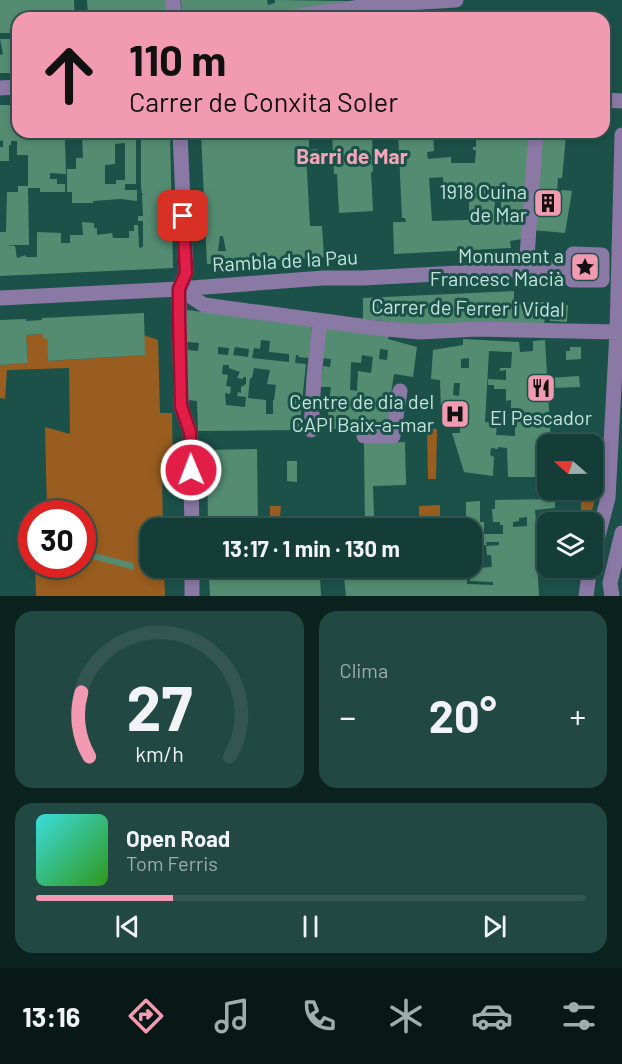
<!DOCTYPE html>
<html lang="es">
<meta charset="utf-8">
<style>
:root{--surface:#143d37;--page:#214842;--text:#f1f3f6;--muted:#9daead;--line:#335652;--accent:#f19ab1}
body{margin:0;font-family:Barlow,sans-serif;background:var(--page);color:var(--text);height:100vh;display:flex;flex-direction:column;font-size:22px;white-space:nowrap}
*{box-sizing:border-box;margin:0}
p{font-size:20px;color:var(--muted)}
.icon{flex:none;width:33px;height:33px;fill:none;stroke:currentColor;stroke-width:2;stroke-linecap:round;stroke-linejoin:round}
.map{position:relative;height:596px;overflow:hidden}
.details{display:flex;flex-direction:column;gap:15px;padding:15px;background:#0b221e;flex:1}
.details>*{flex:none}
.hud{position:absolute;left:12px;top:12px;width:598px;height:126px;border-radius:18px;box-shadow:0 3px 9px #0003,0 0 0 2px var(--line);background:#f19ab1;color:#111;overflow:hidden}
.needle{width:39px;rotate:290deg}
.tools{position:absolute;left:537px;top:434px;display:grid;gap:12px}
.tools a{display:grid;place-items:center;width:66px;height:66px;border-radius:12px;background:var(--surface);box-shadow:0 3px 9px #0003,0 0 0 2px var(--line);font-size:30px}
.speed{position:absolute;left:18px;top:500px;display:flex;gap:12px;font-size:30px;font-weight:700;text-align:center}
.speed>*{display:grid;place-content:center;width:78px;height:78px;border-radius:50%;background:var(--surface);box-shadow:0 3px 9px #0003,0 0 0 2px var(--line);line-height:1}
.speed .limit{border:9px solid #d22;background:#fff;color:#111}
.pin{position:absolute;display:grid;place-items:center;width:51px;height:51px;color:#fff;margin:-26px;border-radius:12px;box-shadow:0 3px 9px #0006}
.me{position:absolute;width:66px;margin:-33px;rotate:359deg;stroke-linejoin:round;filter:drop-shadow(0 0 4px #0008)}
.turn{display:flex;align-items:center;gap:21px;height:126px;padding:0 18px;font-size:27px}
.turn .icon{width:78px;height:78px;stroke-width:2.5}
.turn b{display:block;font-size:42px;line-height:51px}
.big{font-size:45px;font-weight:700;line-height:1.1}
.details .tile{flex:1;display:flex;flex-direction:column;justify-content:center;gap:9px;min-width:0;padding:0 21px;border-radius:18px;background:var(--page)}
.details .dial{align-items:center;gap:0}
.dial svg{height:156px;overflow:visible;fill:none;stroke:var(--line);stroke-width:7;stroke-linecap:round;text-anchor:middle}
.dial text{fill:var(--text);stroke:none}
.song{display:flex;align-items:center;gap:18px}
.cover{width:72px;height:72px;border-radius:9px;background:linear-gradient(135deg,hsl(180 70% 55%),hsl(110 70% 35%))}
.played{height:6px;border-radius:3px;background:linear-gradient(90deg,var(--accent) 25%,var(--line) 25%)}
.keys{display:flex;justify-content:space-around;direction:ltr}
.heat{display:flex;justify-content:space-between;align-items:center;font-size:33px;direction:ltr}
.details .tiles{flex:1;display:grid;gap:15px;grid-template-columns:1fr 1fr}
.tile:last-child{grid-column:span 2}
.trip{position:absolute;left:140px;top:518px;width:342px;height:60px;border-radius:18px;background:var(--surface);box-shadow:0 3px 9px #0003,0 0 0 2px var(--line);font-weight:700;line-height:60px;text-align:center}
.tab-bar{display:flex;height:96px;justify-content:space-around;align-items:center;background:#081816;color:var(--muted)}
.tab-bar .icon{width:42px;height:42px}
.tab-bar .current{color:var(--accent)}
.tab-bar b{font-size:27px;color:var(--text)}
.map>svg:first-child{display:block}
.green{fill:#985d1f}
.building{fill:#548c72;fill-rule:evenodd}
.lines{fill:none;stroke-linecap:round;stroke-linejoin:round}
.minor-tunnel{stroke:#34675f;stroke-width:15;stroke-dasharray:15 8;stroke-linecap:butt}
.minor{stroke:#8a78a5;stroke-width:15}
.route-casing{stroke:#92132f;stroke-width:15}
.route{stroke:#e11d48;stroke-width:10}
.labels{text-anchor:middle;stroke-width:6;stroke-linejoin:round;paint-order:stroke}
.poi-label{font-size:20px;fill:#c2e4dd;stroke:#1b5149;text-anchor:end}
.street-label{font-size:20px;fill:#c2e4dd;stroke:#1b5149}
.neighbourhood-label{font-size:21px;font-weight:bold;fill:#f6a4ba;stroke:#1b5149}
</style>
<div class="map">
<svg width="622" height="596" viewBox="0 0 622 596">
<rect width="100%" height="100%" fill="#1b5149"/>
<!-- green -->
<path class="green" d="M43,334v5l4,-1 2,23 95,-6v-20l14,5 2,73h12l1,61 -11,1 1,53h-13v39h14l1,29h-129l-1,-32h47v-51h-35l-2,-86 25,7 -1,-66 -62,2 -2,29 -5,-1v-33l28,-2 -2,-28z
M427,429h10l-1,50h-8z
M592,493l2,10 -5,19h-8v-20l6,-8z
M440,505v23h-21v-22z
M270,506h11l-1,11 6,1v10h-16z"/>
<!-- building -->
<path class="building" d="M0,0h74l1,18h-30l-1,-6h-19l-1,6h-6v28h-7l-1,3v5h8v19h-18v-18l3,-1 -3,-15h11v-6h-11z
M87,0h79l1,18h-79z
M181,0h86l1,5 7,-2v-3l76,1 -112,17h-57z
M546,10l36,1 -1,7h-201v-2l19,-2z
M0,105h18v15h-7v6h7v6h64v4l21,-1v-3h33v52h-11v6h12v11l-17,-2 -27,2v2h-21v-11h-5v-23h9v-11h7l-1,-22h-13v4h-4l1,34 -16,-1v6h7v5h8v8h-25v-4h-12v-33h-11v-14h-6v4h-2v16h-9v-14h3v-7l-3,1zM125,143v37h-9v4h-11v-19l10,-1v-20z
M141,132h29l3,136 -173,8v-44h6l1,-40h11v-6h10l1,59h-23l9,1 2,12 9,-3v2h11v-25l24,1v10h9v-8h13l-1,-13 12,1v5h3v7l15,-2 1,5h16v-7h5v-6h4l1,23 4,-1v-26h-5v-5h5l-1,-21h3l-3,-1 -1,-7z
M201,132h104l1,7h3v11l8,-1v5h-11l4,72h12l2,31 -117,7zM220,236h3l3,15h-8z
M332,132h40l1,40h-2l2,39 -34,2 -2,-39h-3z
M398,132h35l1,19 -7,1 1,7 23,-2v6h24l1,-13h-3v-3h3v-8l-25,1 1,-8h78l-8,107 -12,2 1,7 -117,6 -1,-32h13l-1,-4h-3zM443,177l1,22 25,2v11l20,2v4l-17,-2v3l-6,1 -34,1 -3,-43zM495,202h6v16h-7z
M542,132h30v4h-6l-4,42h-4l-1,14h4l1,-2 10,1 -7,42 -32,-3z
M573,132h14v5l-14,-1z
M514,291v12l33,-1 -3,23 -115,1 -66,-7v-21z
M550,304l18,1 -1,17 -17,-1z
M187,310l125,15 -3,33 -11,-1 1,-2h-3l-1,8 11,1 -7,66 -101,1 -1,-30 -9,-1 -1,-50 11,1 1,-8 -12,-1zM261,340l9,1 -1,11 20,2v8l-37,-4 2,-10 6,1zM218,347l11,1 -1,7 -10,-1zM235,347l14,2 -1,8 -15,-2zM223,365h6v3l11,4 -3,6 6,1v-2h3v7l-5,3v6l-3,-1 -1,4 9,1 -1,10 -19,-2 -1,-12 5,1 1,-7 -5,-1 2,-11 -6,-1zM254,368l16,2 -3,14 9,1 -2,15h-1v14h-7v-14l-18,-2 2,-20h2z
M144,313l1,42 -97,6 -1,-23 -4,1v-5l-17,1 2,28 -28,2v-45l26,-1v2l16,-1v-2z
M325,326l64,8 -1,5 29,8 -4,30 -19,-3 -5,33 1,21 -61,1 -1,-20 3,-22h-11l3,-21 7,1 1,-8 -10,-1zM380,349l8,1 -1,10 -8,-1zM362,355l11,2 -2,16 -13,-2 -1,20 -7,-1 1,-28 10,1z
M463,339l56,3 1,10 13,-1v-10l12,-1 6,104h-3v33h-40l-1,-29 -9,-1v2l-7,-1 -1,7 4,2 -1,19 -29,-4 -12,-39h8v-7l-13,-3 -6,-13 -1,-30 -9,-1 2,-29 30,-5zM489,351l23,1 -1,16h-11v3l6,-1v10l-18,-1v6h6v4h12v12l5,-1v24h4v12l-19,-1 1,-12 -12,-1zM469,358v10h-8v-9zM454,383h6l-1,13 -6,-1z
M570,347h11v12l-15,1v-9h4z
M579,376l1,11 -30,1 -1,-10z
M405,442l1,43 -33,1 1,31 34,-1v12h-43l-1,-85z
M257,449l1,79h-50l-1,-78z
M287,461h10v21l-10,-1z
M555,499v9l-20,2 1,11 20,-2v3h-8v20l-12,1 3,53h-193l-2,-19 123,-2v-8h4v-39h-5v-26l14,-1v21h4v12h19v-9h-3v-3h-7l-1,-13h3v-9zM527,517v9l-14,1v-5l6,-1v-3zM486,542h13v3l-13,1 1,9h4l1,12 -15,1 1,-23h9zM467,578l3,1v2l23,1v3l-26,-1z
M82,550l51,13 1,7 -52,-14z
M320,577l1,19h-111l-1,-17z"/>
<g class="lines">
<!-- minor-tunnel -->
<path class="minor-tunnel" d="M378,18v-1"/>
<!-- minor -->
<path class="minor" d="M173,0l1,18
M284,18l90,-13 82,-5
M0,88l18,-1
M604,100l18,1
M180,132l6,141 -7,16 2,117 9,26 2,96
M573,254l29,1v25h-30z
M526,270l10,-138
M179,289l25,16 172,23 44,4 57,-3 140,3
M0,298l179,-9 144,-11h40l210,-11
M311,430l3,-53 6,-56
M364,436h29l7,-45
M592,559l16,-61 9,-166 5,-197
M192,567v29
M586,596l4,-29
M612,596l-2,-13 12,-50"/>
</g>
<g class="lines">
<!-- route casing -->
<g class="route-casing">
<path id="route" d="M183,216l3,57 -7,16v25l2,92 9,26 1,38"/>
</g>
<!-- route -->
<use href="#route" class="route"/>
</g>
<!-- icons -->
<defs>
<g id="building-square" transform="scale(1.5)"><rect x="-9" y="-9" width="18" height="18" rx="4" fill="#f19ab1" stroke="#1b5149"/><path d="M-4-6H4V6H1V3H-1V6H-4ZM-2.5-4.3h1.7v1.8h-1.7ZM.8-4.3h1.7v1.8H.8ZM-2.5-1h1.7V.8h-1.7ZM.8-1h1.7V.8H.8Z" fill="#111"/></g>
<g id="sight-square" transform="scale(1.5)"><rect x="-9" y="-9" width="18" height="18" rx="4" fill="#f19ab1" stroke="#1b5149"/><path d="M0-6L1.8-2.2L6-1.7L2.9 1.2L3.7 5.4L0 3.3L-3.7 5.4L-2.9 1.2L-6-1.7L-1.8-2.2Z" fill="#111"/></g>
<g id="restaurant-square" transform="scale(1.5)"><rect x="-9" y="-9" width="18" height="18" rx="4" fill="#f19ab1" stroke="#1b5149"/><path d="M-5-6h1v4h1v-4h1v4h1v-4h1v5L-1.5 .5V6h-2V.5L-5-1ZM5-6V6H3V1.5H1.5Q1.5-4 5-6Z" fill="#111"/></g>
<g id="hospital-square" transform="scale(1.5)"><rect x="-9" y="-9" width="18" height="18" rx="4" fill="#f19ab1" stroke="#1b5149"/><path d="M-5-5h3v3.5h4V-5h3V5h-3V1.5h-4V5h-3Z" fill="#111"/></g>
</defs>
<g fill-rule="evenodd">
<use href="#building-square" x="548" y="203"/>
<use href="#sight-square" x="585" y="267"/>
<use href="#restaurant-square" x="541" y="388"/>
<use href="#hospital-square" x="455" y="414"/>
</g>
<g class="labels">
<!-- poi labels -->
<g class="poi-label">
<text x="527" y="199">1918 Cuina<tspan x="527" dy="23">de Mar</tspan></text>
<text x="564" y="263">Monument a<tspan x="564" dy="23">Francesc Macià</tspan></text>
<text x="434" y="409">Centre de dia del<tspan x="434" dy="23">CAPI Baix-a-mar</tspan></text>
<text x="541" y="425" text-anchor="middle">El Pescador</text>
</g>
<!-- street labels -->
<g class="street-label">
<text transform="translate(285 261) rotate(-3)" y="7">Rambla de la Pau</text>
<text transform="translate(468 308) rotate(1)" y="7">Carrer de Ferrer i Vidal</text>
</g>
<!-- neighbourhood labels -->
<g class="neighbourhood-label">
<text x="352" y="164">Barri de Mar</text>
</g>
</g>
</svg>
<div class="tools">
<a><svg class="needle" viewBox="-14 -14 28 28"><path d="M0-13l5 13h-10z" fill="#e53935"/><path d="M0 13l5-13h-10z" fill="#9daead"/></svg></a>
<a><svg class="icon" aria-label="layers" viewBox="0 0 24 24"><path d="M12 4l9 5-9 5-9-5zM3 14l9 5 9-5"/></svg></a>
</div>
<div class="speed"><div class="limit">30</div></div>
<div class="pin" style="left:183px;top:216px;background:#d93025"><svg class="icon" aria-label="arrive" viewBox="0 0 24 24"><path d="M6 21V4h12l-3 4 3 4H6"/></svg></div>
<svg class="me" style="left:191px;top:470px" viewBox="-20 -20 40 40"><circle r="17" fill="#e11d48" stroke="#fff" stroke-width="3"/><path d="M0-11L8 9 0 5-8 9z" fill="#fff"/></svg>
<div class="trip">13:17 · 1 min · 130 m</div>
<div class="hud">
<div class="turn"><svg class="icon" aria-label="ahead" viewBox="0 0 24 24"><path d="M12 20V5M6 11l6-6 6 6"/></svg><div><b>110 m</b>Carrer de Conxita Soler</div></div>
</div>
</div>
<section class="details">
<div class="tiles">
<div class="tile dial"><svg viewBox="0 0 100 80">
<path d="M14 69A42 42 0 1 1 86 69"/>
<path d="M14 69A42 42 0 0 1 10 36" stroke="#f19ab1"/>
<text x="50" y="56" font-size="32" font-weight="700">27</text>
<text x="50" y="72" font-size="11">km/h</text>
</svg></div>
<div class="tile"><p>Clima</p>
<div class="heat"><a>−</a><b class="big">20°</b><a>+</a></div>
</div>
<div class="tile">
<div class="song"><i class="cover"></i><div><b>Open Road</b><p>Tom Ferris</p></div></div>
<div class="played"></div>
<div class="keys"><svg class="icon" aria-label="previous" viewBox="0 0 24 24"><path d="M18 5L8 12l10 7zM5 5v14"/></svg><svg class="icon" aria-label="pause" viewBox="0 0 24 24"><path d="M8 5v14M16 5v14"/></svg><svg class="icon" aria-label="next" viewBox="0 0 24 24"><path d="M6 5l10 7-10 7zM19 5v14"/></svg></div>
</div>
</div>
</section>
<nav class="tab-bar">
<b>13:16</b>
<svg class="icon current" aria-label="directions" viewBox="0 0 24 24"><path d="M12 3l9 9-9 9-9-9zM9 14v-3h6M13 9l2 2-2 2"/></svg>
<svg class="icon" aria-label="music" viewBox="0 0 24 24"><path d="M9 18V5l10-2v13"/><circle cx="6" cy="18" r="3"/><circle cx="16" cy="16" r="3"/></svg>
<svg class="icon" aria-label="phone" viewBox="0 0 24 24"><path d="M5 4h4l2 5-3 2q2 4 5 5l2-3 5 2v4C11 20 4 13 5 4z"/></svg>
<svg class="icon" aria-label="climate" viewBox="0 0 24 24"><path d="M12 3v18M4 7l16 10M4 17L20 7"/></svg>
<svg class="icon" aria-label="car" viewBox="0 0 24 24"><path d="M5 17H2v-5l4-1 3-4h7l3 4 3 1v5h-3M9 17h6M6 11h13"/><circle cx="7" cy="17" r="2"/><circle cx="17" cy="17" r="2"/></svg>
<svg class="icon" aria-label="filters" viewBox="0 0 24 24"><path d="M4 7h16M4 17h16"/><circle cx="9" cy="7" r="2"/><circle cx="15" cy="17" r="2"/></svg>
</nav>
